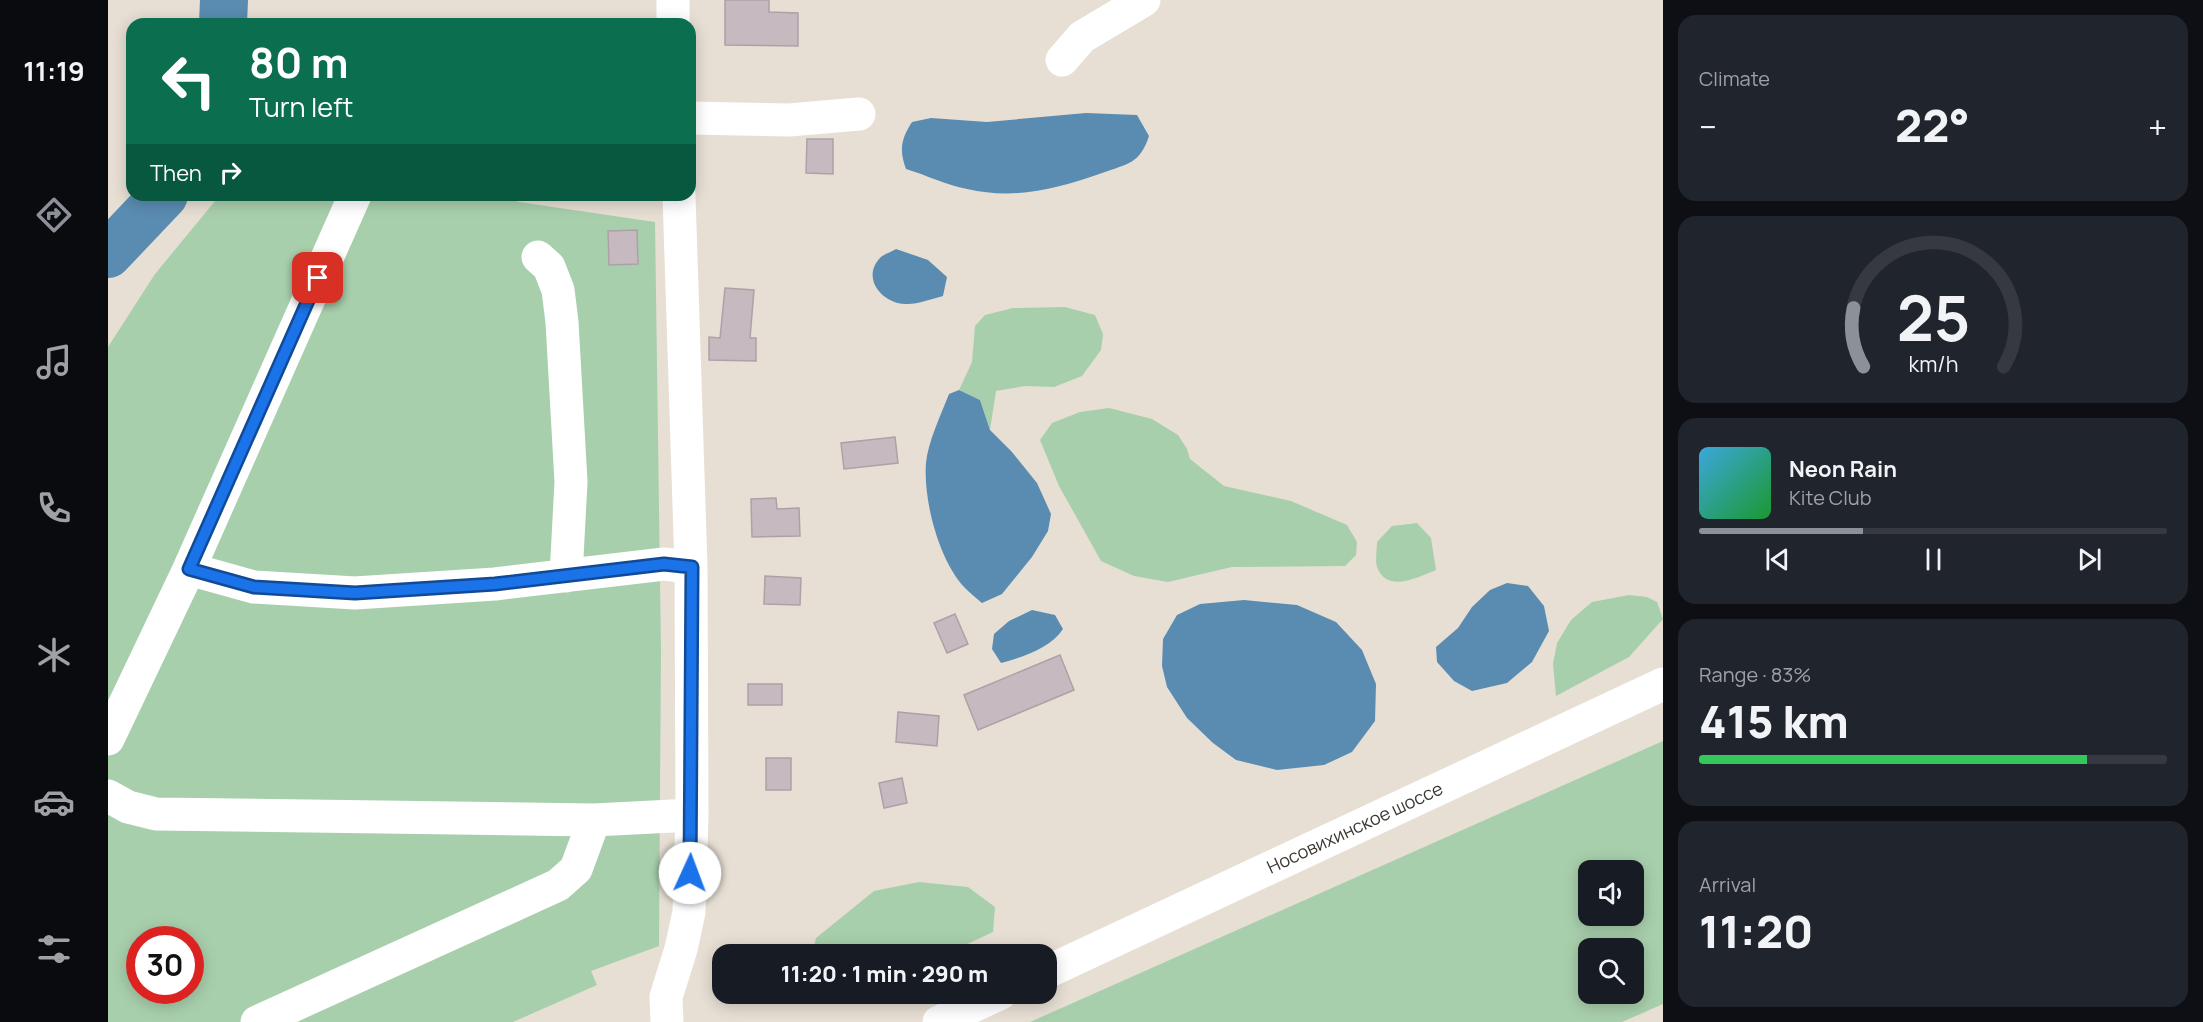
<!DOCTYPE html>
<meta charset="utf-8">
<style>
:root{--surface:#171b24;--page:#20242c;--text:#f1f3f6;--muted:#9ea1a6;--line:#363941;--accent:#8c9099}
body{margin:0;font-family:Manrope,sans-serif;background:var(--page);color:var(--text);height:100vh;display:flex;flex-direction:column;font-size:22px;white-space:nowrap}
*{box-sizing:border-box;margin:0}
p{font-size:20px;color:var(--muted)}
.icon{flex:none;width:33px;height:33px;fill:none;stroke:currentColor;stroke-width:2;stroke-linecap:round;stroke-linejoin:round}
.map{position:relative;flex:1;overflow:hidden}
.side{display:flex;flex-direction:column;gap:15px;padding:15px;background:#0d0f14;width:540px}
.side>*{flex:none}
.guide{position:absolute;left:18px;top:18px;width:570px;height:183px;border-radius:18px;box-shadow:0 3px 15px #0003;background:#0b6e4f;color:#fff;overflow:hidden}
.buttons{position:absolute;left:1470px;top:860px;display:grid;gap:12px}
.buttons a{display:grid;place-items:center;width:66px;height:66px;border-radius:12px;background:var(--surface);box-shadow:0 3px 15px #0003;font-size:30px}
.speed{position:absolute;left:18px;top:926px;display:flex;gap:12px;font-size:30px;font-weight:700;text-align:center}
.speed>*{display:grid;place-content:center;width:78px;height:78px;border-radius:50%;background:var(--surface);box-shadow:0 3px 15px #0003;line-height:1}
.speed .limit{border:9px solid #d22;background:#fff;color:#111}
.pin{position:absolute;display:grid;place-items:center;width:51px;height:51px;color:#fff;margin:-26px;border-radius:12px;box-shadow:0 3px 9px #0006}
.me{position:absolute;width:66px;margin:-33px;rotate:2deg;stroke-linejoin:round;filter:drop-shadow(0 0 4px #0008)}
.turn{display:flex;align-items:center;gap:21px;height:126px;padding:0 24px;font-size:27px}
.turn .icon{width:78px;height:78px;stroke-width:2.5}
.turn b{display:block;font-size:42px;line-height:51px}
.then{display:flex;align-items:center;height:57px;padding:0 24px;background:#0003;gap:12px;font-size:22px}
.big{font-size:45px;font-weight:800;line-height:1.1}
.side .card{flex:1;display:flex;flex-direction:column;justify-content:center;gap:9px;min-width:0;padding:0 21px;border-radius:18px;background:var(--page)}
.side .dial{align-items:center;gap:0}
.dial svg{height:156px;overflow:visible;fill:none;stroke:var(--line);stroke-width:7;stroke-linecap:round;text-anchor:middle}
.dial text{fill:var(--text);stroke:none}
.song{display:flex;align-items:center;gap:18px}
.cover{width:72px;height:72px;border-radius:9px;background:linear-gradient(135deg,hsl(200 70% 55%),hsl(130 70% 35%))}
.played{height:6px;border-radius:3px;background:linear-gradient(90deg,var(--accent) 35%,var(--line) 35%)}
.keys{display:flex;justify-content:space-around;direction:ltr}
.heat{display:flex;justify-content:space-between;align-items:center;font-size:33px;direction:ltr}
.charge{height:9px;border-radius:4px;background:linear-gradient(90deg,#34c759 83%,var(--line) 0)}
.trip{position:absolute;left:604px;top:944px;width:345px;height:60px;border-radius:18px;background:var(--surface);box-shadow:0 3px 15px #0003;font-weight:800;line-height:60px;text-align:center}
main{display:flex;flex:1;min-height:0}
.tab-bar{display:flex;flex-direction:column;width:108px;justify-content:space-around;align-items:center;background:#090b0e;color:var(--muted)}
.tab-bar .icon{width:42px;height:42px}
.tab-bar .active{color:var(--accent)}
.tab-bar b{font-size:27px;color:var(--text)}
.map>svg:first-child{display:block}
.green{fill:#a8cfac;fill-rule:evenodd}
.water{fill:#5a8cb1}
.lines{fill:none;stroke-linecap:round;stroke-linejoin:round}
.river{stroke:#5a8cb1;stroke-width:48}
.building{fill:#c6b9c0;stroke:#ada1a7;stroke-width:1.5}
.minor{stroke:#fff;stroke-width:33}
.major{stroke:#fff;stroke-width:33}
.route-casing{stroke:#114b97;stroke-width:15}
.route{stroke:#1a73e8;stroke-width:10}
.labels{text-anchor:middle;stroke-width:6;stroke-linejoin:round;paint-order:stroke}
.street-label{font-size:18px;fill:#3a3732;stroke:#fff}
</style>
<main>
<nav class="tab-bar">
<b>11:19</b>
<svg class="icon active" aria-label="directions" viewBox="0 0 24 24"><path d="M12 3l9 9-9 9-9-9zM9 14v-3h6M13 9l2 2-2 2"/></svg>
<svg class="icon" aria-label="music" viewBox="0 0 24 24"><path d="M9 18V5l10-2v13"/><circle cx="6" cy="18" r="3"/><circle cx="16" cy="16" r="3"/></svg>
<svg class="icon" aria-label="phone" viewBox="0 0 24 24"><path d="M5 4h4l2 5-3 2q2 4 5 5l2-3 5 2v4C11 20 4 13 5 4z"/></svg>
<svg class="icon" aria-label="climate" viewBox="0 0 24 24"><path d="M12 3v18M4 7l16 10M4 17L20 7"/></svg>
<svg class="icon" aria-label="car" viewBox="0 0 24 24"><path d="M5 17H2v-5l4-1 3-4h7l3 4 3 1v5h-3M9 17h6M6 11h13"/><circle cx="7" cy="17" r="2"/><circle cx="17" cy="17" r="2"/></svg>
<svg class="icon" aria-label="filters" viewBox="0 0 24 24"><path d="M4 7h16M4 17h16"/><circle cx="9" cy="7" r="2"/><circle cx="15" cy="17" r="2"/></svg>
</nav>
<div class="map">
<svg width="1555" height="1022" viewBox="0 0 1555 1022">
<rect width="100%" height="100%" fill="#e7dfd4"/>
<!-- green -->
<path class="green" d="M112,195h278l21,7 136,20 6,428 -2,296 -68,25 6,14 -84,37h-405v-675l47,-73zM32,939h50v51h-50z
M957,307l30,8 8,19 -2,16 -19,26 -28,11 -29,-1 -29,5 -6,39 -10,-30 -21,-10 13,-28 3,-36 10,-11 28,-7z
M1001,408l43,11 26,16 9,14 3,10 34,27 67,15 56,24 10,17 -1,13 -11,11 -113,1 -64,15 -34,-6 -33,-15 -42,-75 -19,-46 12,-17 28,-11z
M1309,523l14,15 5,32c-18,7 -49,24 -59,-3 -2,-7 0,-18 0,-25l15,-16z
M1521,595l18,2 10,5 6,17 -34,38 -73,39 -3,-32 4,-21 14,-23 21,-18z
M1555,741v263l-41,18h-592zM1480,870h46v45h-46zM1480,948h46v45h-46z
M811,882l49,5 27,20 -2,25 -47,22h-134l4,-16 58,-47z"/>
<!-- water -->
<path class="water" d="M978,113l51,2 12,21c-9,28 -22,28 -47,37 -45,16 -88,27 -135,16 -21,-4 -41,-14 -61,-20 -7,-19 -5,-30 6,-47l19,-4 56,4z
M788,249l32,11 19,17 -4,19c-12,3 -27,9 -38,8 -23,-1 -44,-26 -25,-46 4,-4 11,-6 16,-9z
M851,390l21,10 10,30 22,22 25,31 14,31 -3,17 -16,26 -30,37 -20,9c-6,-5 -12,-10 -17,-15 -26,-27 -42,-88 -39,-125 2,-22 15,-48 23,-69z
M1399,583l21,3 16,20 5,25 -17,31 -25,21 -35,8 -18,-10 -17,-19 -1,-15 22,-19 14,-21 18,-17z
M1136,600l53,5 39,17 26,28 14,34 -1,37 -23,31 -28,13 -47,5 -41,-10 -23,-17 -26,-25 -20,-31 -5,-21 1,-27 14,-24 23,-11z
M924,610l23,5 8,14c-12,19 -40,28 -62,34l-9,-14 2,-15 15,-13z"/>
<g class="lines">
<!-- river -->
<path class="river" d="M115,24l1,-24
M0,254l56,-59"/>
</g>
<!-- building -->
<path class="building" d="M617,0h44v12l29,1v33l-73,-1z
M699,139h26v35l-27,-1z
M529,230l1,34 -29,1 -1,-34z
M617,288l29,2 -4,48h6v23l-47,-1v-23l11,1z
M787,437l3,26 -54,6 -3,-26z
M668,498l1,11 22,-1 1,28 -48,1 -1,-38z
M657,576l36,2 -1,27 -36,-1z
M847,614l13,30 -21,9 -13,-30z
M952,655l14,35 -96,40 -14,-35z
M640,684h34v21h-34z
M790,712l41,4 -2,30 -41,-4z
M658,758h25v32h-25z
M794,778l5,25 -23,5 -5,-25z"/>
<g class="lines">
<!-- minor -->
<path class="minor" d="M565,0v24
M954,60l20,-23 62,-37
M582,118l99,2 70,-6
M430,257l11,10 9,23 4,32 9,160 -5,94
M81,569l65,18 101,6 140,-9 169,-20 27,3
M0,739l81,-170 166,-374
M0,796l20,11 28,7 438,6 98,-5
M149,1022l301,-137 18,-16 18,-49
M559,1022l-1,-25 15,-48 8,-37 3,-97 -1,-248 -12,-372"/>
<!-- major -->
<path class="major" d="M939,972l616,-288
M831,1022l62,-29"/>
</g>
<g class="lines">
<!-- route casing -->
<g class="route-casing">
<path id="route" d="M210,278l-129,291 65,18 101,6 140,-9 169,-20 28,3 -2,306"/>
</g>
<!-- route -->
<use href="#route" class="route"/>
</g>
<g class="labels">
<!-- street labels -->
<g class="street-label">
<text transform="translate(1247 828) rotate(-25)" y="6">Носовихинское шоссе</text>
</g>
</g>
</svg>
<div class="buttons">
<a><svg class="icon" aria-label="sound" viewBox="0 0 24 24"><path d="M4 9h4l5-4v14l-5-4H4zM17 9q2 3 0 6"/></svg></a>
<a><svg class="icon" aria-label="search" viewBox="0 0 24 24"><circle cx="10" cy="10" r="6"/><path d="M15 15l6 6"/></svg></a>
</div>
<div class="speed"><div class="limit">30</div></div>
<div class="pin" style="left:210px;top:278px;background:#d93025"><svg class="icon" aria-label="arrive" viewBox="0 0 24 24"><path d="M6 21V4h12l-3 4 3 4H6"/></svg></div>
<svg class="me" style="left:582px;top:873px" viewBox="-20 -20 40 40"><circle r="19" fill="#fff"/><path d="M0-13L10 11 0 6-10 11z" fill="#1a73e8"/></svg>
<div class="trip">11:20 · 1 min · 290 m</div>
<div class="guide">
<div class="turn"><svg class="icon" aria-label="left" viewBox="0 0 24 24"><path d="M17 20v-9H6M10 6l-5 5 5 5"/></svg><div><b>80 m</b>Turn left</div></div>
<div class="then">Then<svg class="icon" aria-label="right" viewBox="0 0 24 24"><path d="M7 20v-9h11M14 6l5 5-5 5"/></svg></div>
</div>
</div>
<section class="side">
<div class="card"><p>Climate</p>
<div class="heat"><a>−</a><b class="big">22°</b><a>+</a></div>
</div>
<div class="card dial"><svg viewBox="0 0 100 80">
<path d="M14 69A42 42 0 1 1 86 69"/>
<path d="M14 69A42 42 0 0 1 9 39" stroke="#8c9099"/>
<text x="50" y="56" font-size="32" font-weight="700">25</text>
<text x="50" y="72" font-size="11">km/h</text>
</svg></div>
<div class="card">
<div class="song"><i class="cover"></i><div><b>Neon Rain</b><p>Kite Club</p></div></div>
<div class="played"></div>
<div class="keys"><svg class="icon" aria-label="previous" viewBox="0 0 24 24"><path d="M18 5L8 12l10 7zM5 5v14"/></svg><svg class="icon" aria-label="pause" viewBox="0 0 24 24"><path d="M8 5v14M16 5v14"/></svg><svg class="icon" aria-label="next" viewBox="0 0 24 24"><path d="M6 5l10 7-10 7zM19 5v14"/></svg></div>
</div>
<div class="card"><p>Range · 83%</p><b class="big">415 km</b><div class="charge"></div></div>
<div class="card"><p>Arrival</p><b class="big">11:20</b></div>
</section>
</main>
